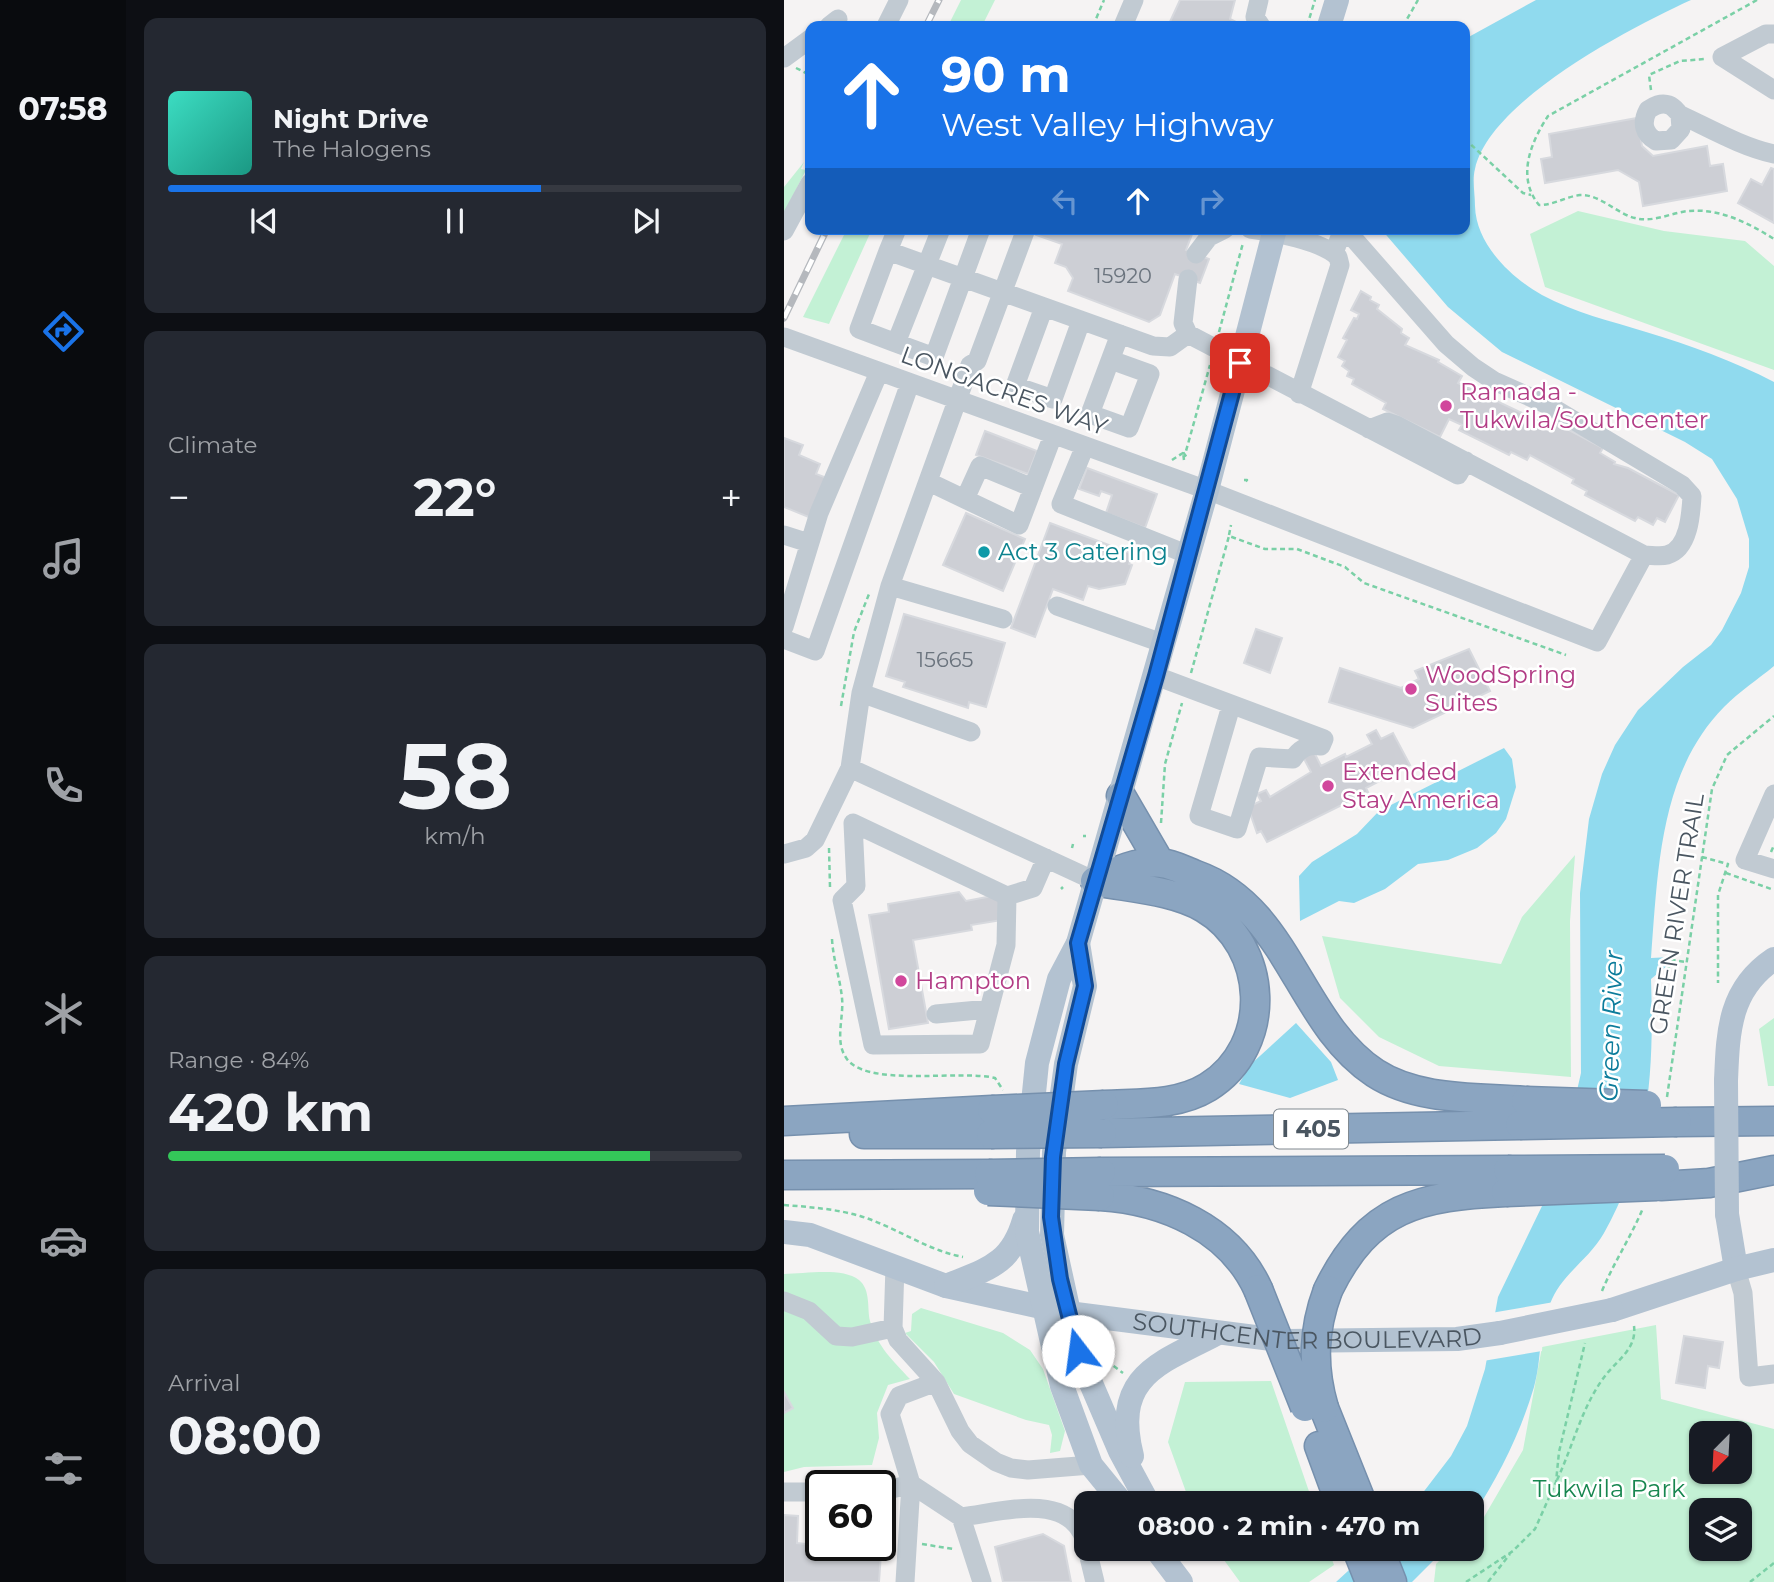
<!DOCTYPE html>
<meta charset="utf-8">
<style>
:root{--surface:#171b24;--page:#242831;--text:#f1f3f6;--muted:#9ea1a6;--line:#363941;--accent:#1a73e8}
body{margin:0;font-family:Montserrat,sans-serif;background:var(--page);color:var(--text);height:100vh;display:flex;flex-direction:column;font-size:26px;white-space:nowrap}
*{box-sizing:border-box;margin:0}
p{font-size:23px;color:var(--muted)}
.icon{flex:none;width:38px;height:38px;fill:none;stroke:currentColor;stroke-width:2;stroke-linecap:round;stroke-linejoin:round}
.map{position:relative;flex:1;overflow:hidden}
.details{display:flex;flex-direction:column;gap:18px;padding:18px;background:#0d0f14;width:658px}
.details>*{flex:none}
.guide{position:absolute;left:21px;top:21px;width:665px;height:214px;border-radius:14px;box-shadow:0 2px 5px #0004;background:#1a73e8;color:#fff;overflow:hidden}
.needle{width:46px;rotate:204deg}
.buttons{position:absolute;left:905px;top:1421px;display:grid;gap:14px}
.buttons a{display:grid;place-items:center;width:63px;height:63px;border-radius:14px;background:var(--surface);box-shadow:0 2px 5px #0004;font-size:35px}
.speed{position:absolute;left:21px;top:1470px;display:flex;gap:14px;font-size:35px;font-weight:700;text-align:center}
.speed>*{display:grid;place-content:center;width:91px;height:91px;border-radius:50%;background:var(--surface);box-shadow:0 2px 5px #0004;line-height:1}
.speed .limit{border:4px solid #111;border-radius:10px;background:#fff;color:#111}
.pin{position:absolute;display:grid;place-items:center;width:60px;height:60px;color:#fff;margin:-30px;border-radius:14px;box-shadow:0 4px 10px #0006}
.me{position:absolute;width:77px;margin:-38px;rotate:345deg;stroke-linejoin:round;filter:drop-shadow(0 0 5px #0008)}
.turn{display:flex;align-items:center;gap:24px;height:147px;padding:0 21px;font-size:32px}
.turn .icon{width:91px;height:91px;stroke-width:2.5}
.turn b{display:block;font-size:49px;line-height:60px}
.lanes{display:flex;align-items:center;height:66px;padding:0 21px;background:#0003;justify-content:center;gap:35px;direction:ltr}
.lanes .off{opacity:.35}
.big{font-size:52px;font-weight:700;line-height:1.1}
.details .card{flex:1;display:flex;flex-direction:column;justify-content:center;gap:10px;min-width:0;padding:0 24px;border-radius:14px;background:var(--page)}
.details .dial{align-items:center;gap:0}
.dial b{font-size:91px;line-height:1}
.song{display:flex;align-items:center;gap:21px}
.cover{width:84px;height:84px;border-radius:10px;background:linear-gradient(135deg,hsl(170 70% 55%),hsl(170 70% 35%))}
.played{height:7px;border-radius:4px;background:linear-gradient(90deg,var(--accent) 65%,var(--line) 65%)}
.keys{display:flex;justify-content:space-around;direction:ltr}
.heat{display:flex;justify-content:space-between;align-items:center;font-size:38px;direction:ltr}
.charge{height:10px;border-radius:5px;background:linear-gradient(90deg,#34c759 84%,var(--line) 0)}
.trip{position:absolute;left:290px;top:1491px;width:410px;height:70px;border-radius:14px;background:var(--surface);box-shadow:0 2px 5px #0004;font-weight:700;line-height:70px;text-align:center}
main{display:flex;flex:1;min-height:0}
.tab-bar{display:flex;flex-direction:column;width:126px;justify-content:space-around;align-items:center;background:#090b0e;color:var(--muted)}
.tab-bar .icon{width:49px;height:49px}
.tab-bar .current{color:var(--accent)}
.tab-bar b{font-size:32px;color:var(--text)}
.map>svg:first-child{display:block}
.green{fill:#c3f1d5;fill-rule:evenodd}
.water{fill:#90daee}
.pier{fill:#f5f3f3}
.building{fill:#cdcfd5;stroke:#d7d9de;stroke-width:2}
.lines{fill:none;stroke-linecap:round;stroke-linejoin:round}
.highway-casing{stroke:#7690ad;stroke-width:31}
.path{stroke:#7ad0a6;stroke-width:2.5;stroke-dasharray:5 3.5;stroke-linecap:butt}
.minor{stroke:#c1cad2;stroke-width:19}
.major{stroke:#b3c2d1;stroke-width:24}
.highway{stroke:#8ba5c1;stroke-width:28}
.rail-casing{stroke:#b5b8bd;stroke-width:7}
.rail{stroke:#fff;stroke-width:4.5;stroke-dasharray:13;stroke-linecap:butt}
.highway-bridge-casing{stroke:#7690ad;stroke-width:31;stroke-linecap:butt}
.major-bridge{stroke:#b3c2d1;stroke-width:24}
.highway-bridge{stroke:#8ba5c1;stroke-width:28}
.route-casing{stroke:#114b97;stroke-width:18}
.route{stroke:#1a73e8;stroke-width:12}
.hotel-dot{fill:#d1479c;stroke:#fff;stroke-width:2.5}
.culture-dot{fill:#0f9aa8;stroke:#fff;stroke-width:2.5}
.labels{text-anchor:middle;stroke-width:5;stroke-linejoin:round;paint-order:stroke}
.number-label{font-size:21px;fill:#6b747e}
.shield{fill:#fff;stroke:#808990;stroke-width:2}
.shield-label{font-size:23px;font-weight:bold;fill:#4a5661}
.street-label{font-size:24px;fill:#4a5661;stroke:#fff}
.hotel-label{font-size:24px;fill:#b23c85;stroke:#fff;text-anchor:start}
.culture-label{font-size:24px;fill:#0d838f;stroke:#fff;text-anchor:start}
.park-label{font-size:24px;fill:#17864f;stroke:#fff}
.water-label{font-size:26px;font-style:italic;fill:#0c7c9b;stroke:#fff}
</style>
<main>
<nav class="tab-bar">
<b>07:58</b>
<svg class="icon current" aria-label="directions" viewBox="0 0 24 24"><path d="M12 3l9 9-9 9-9-9zM9 14v-3h6M13 9l2 2-2 2"/></svg>
<svg class="icon" aria-label="music" viewBox="0 0 24 24"><path d="M9 18V5l10-2v13"/><circle cx="6" cy="18" r="3"/><circle cx="16" cy="16" r="3"/></svg>
<svg class="icon" aria-label="phone" viewBox="0 0 24 24"><path d="M5 4h4l2 5-3 2q2 4 5 5l2-3 5 2v4C11 20 4 13 5 4z"/></svg>
<svg class="icon" aria-label="climate" viewBox="0 0 24 24"><path d="M12 3v18M4 7l16 10M4 17L20 7"/></svg>
<svg class="icon" aria-label="car" viewBox="0 0 24 24"><path d="M5 17H2v-5l4-1 3-4h7l3 4 3 1v5h-3M9 17h6M6 11h13"/><circle cx="7" cy="17" r="2"/><circle cx="17" cy="17" r="2"/></svg>
<svg class="icon" aria-label="filters" viewBox="0 0 24 24"><path d="M4 7h16M4 17h16"/><circle cx="9" cy="7" r="2"/><circle cx="15" cy="17" r="2"/></svg>
</nav>
<section class="details">
<div class="card">
<div class="song"><i class="cover"></i><div><b>Night Drive</b><p>The Halogens</p></div></div>
<div class="played"></div>
<div class="keys"><svg class="icon" aria-label="previous" viewBox="0 0 24 24"><path d="M18 5L8 12l10 7zM5 5v14"/></svg><svg class="icon" aria-label="pause" viewBox="0 0 24 24"><path d="M8 5v14M16 5v14"/></svg><svg class="icon" aria-label="next" viewBox="0 0 24 24"><path d="M6 5l10 7-10 7zM19 5v14"/></svg></div>
</div>
<div class="card"><p>Climate</p>
<div class="heat"><a>−</a><b class="big">22°</b><a>+</a></div>
</div>
<div class="card dial"><b>58</b><p>km/h</p></div>
<div class="card"><p>Range · 84%</p><b class="big">420 km</b><div class="charge"></div></div>
<div class="card"><p>Arrival</p><b class="big">08:00</b></div>
</section>
<div class="map">
<svg width="990" height="1582" viewBox="0 0 990 1582">
<rect width="100%" height="100%" fill="#f5f3f3"/>
<!-- green -->
<path class="green" d="M177,0h34l-13,26h-34z
M20,162l-3,7 5,1 -22,43v-26z
M794,211l86,20 81,10 29,25v104l-229,-83 -15,-53z
M63,229h25l-43,95 -26,-7z
M791,855l-5,66 1,156 -132,-11 -60,-29 -39,-39 -18,-62 179,28 21,-47z
M990,1018v68h-6l-9,-57z
M0,1274c21,0 58,-7 75,6 12,10 8,28 11,41 7,25 23,40 40,58l-22,6 -11,28 2,25 -7,27 -68,2 -20,5z
M137,1308l82,25 27,17 13,19 22,62 -5,20 -10,2 2,-18 -3,-10 -23,-5 -72,-26 -20,-32 -29,-29 6,-2 1,-17z
M872,1325l5,74 113,30v153h-340l2,-18 15,-15h21v-20l12,-12 39,-67 19,-103zM917,1433h39v39h-39zM917,1510h39v39h-39z
M487,1381l42,122h-123l-22,-61 17,-60z
M432,1549h112l6,16 -25,17h-69z"/>
<!-- water -->
<path class="water" d="M752,0h155c-59,27 -201,100 -216,169 -3,11 0,25 0,37 1,38 35,71 67,89 33,18 69,26 104,37 43,13 88,29 128,50v284c-17,14 -34,25 -50,41 -65,66 -66,164 -73,251l20,-1 -3,8 -17,14c3,90 -1,173 -47,254 -15,27 -43,41 -54,71 -12,29 -8,55 -16,83 -14,47 -35,89 -62,130v-14h-57l36,-47 16,-30 18,-57 13,-72 60,-124 23,-100 -1,-180 9,-74 13,-45 13,-29 23,-35 45,-43 28,-22 11,-15 19,-37 8,-26v-28l-12,-40 -25,-40 -27,-17 -183,-90 -54,-45 -67,-78h84v-190z
M720,748l8,11 4,28 -10,32 -10,14 -19,15 -29,12 -30,4 -33,25 -31,14 -15,-2 -39,20 -1,-45 13,-14 45,-28 22,-23z
M512,1023l35,39 7,18 -48,18 -51,-14 11,-19z
M588,1549h73l-33,33h-76z"/>
<!-- pier -->
<path class="pier" d="M864,1121l-22,75 -71,-24 12,-41z
M770,1302l-11,32 -1,17 -59,10 8,-48z"/>
<!-- building -->
<path class="building" d="M396,0h55l-5,19 14,7h-76z
M853,118l5,28 11,10 54,-10 3,20 13,-2 4,27 -84,15 -4,-24 -21,-12 -73,13 -4,-24 11,-2 -3,-23z
M987,168l3,1v54l-36,-20 13,-24 11,6z
M254,229h156l-8,21 23,9 -9,24 -25,-9 -15,41 -11,7 -81,-31 5,-13 -7,-11 -11,-4 7,-19 -26,-9z
M577,291l10,6 -1,3 9,5 -2,4 25,20 -1,4 8,5 -4,7 34,15 -1,2 24,14 -4,7 94,44 2,-5 49,26 -3,5 15,9 -1,2 14,4 51,27 -14,27 -8,-4 -4,7 -15,-8 -3,4 -50,-26 2,-4 -15,-8 2,-4 -44,-24 -3,5 -16,-8 -2,3 -50,-25 3,-5 -13,-6 -9,18 -57,-28 3,-6 -34,-19 2,-5 -7,-3 2,-5 -7,-5 3,-5 -7,-4 9,-17 -4,-2 11,-20 3,1 2,-5 -8,-4z
M201,431l52,20 -9,23 -52,-19z
M0,438l19,7 -4,10 21,9 -4,10 11,4 -16,40 -27,-11z
M303,468l70,26 -12,34 -39,-15 6,-18 -11,-4 -2,5 -20,-7z
M182,513l59,26 -22,52 -60,-26z
M266,523l83,31 -4,10 3,1 -7,19 -26,5 -11,-3 -5,14 -30,-11 -18,48 -24,-9z
M120,614l101,29 -19,64 -17,-5 -1,6 -65,-21 2,-5 -19,-6z
M472,629l26,9 -12,35 -26,-10z
M685,649l21,42 -77,37 -84,-26 11,-34 61,20 18,-9 -4,-8z
M592,730l5,9 12,-6 17,32 -44,23 2,4 -101,50 -6,-11 -4,2 -9,-26 13,-6 -4,-7 9,-4 4,7 41,-25 -9,-17 11,-5 8,16 24,-12 1,3 26,-13 -5,-9z
M175,892l7,9 32,-6 4,25 -31,5 1,5 -59,10 15,83 -39,6 -20,-114 20,-3 -1,-8z
M900,1336l39,6 -4,26 -11,-2 -3,22 -29,-5z
M0,1392l9,16 -9,5z
M0,1515l14,1 -1,27 9,1 1,-7 7,2 7,-6v12h35v6l25,2 -2,29h-95z
M259,1534l21,12 7,36h-68l-8,-35z"/>
<g class="lines">
<!-- highway casing -->
<g class="highway-casing">
<path id="highway" d="M337,796l39,67
M311,881c19,-9 44,-21 66,-18 12,1 24,8 35,12 93,33 102,147 179,198 43,28 102,24 151,28
M311,881c35,7 78,9 109,27 65,38 70,138 4,179 -31,19 -69,16 -104,18
M0,1121l208,-11
M893,1122l97,-1
M318,1133l418,-8
M80,1134h127
M317,1172l407,-2
M0,1175l205,-1
M877,1186l48,-3 65,-13
M316,1196c64,4 130,32 158,93
M544,1290c41,-84 92,-94 178,-98
M540,1408l38,95
M535,1446l21,57
M573,1549l13,33
M595,1549l13,33"/>
</g>
<!-- path -->
<path class="path" d="M973,0l-209,116c-17,26 -32,61 -9,89 15,0 26,-8 41,-10 20,-1 37,19 55,23 18,5 35,-5 53,-7 31,-3 61,12 86,28
M309,26l11,-26
M523,26l8,-26
M619,26l15,-26
M12,68l14,7
M867,90l-2,-15 31,-14 25,-2
M681,139l58,54 8,2
M435,332l24,-89
M388,460l14,-9 24,-86
M400,460l-1,-8 5,7
M460,480h3l-2,2
M445,535l2,-10
M407,673l38,-137 36,13h32l48,18 19,16 202,72
M57,706l13,-74 15,-38
M377,823l4,-59 17,-61
M299,836h3
M45,848l1,39
M288,848l1,-4
M987,852l3,-7
M918,857l26,7 -10,31v88
M942,873l48,17
M277,889l2,-2
M48,939c1,20 8,39 10,59 2,18 -7,42 3,58 17,33 115,13 150,22l8,12
M884,969l4,-9 13,2
M883,1097l45,-308 15,-34 47,-39
M0,1205c26,2 52,4 76,11 36,11 66,34 103,41
M818,1291c12,-29 29,-54 41,-83
M316,1356l23,17
M773,1480c16,-34 25,-74 48,-104 12,-16 32,-27 29,-50
M138,1544l31,5
M682,1582l47,-31 22,-22 21,-47 3,-30 26,-109
M704,1582l22,-28
M966,1582l24,-19"/>
<!-- minor -->
<path class="minor" d="M475,0l-4,17 6,9
M45,26l9,-7
M102,26l13,-26
M339,26l11,-26
M990,34h-8l-44,23 52,33
M0,58l26,-19
M896,115l1,14 -10,11 -15,1c-12,-7 -15,-18 -8,-31 6,-4 13,-8 21,-5 6,2 8,8 12,10 30,14 61,32 93,39
M113,229l-9,22 265,95 17,1 18,-13
M466,229c23,3 72,12 88,28l2,8 -41,129
M0,231l26,-48
M104,251l-29,78 37,14 45,-114
M550,253l7,-19 13,5 92,105 27,23 21,14 54,24 134,80 10,11c-1,18 -3,53 -25,59 -7,2 -16,0 -23,0
M412,254l13,-17 16,-8
M404,279l-5,44 5,11 270,141 8,-14
M260,307l-29,79 38,13 28,-78
M0,337l423,153 390,152 47,-87 -248,-130 -9,-3 -18,7
M112,343l38,14 47,-128
M327,360l39,14 -21,54 -39,-14 30,-80
M301,446l-24,58 128,51
M145,482l90,43 34,-90
M181,499l15,-33 53,22
M0,535l25,8
M106,586l113,33
M273,606l108,38
M0,627l35,-114 60,-141
M0,639l31,12 95,-268
M372,676l168,63 -3,7c-13,-2 -21,2 -28,13l-34,-2 -22,72 -38,-13 32,-110
M77,693l110,39
M66,768l245,113
M990,794l-29,66 29,9
M0,854l22,-6 9,-8 35,-72 11,-75 29,-107 80,-221 7,-4 49,-132
M223,896l-154,-73 3,63 -14,14 31,145 107,-1 26,-99 1,-49 26,-8 13,-30
M152,1014l53,-5
M111,1266l-2,62 5,12 38,42 24,49 10,13 26,18 15,6 17,2 63,-5
M952,1269l7,24 6,84 25,-3
M0,1301l25,10 27,25 16,1 41,-9
M127,1484l50,33 21,65
M0,1492h37
M96,1492l31,-8
M177,1517c43,-5 112,-28 126,30
M303,1549l8,33
M121,1582l6,-98 -21,-70 9,-18 37,-14"/>
<!-- major -->
<g class="major">
<path d="M545,26l8,-26"/>
<path d="M294,943l7,43 -19,78 -12,88 -2,83 26,118 42,98 28,52"/>
<path d="M942,1081c2,-50 3,-92 48,-122"/>
<path d="M943,1214l9,55"/>
<path id="s1" d="M0,1232l26,3 136,51 122,27 219,28 170,-2 43,-6"/>
<path d="M162,1286c41,-17 65,-21 78,-66"/>
<path d="M828,1310l124,-41 38,-9"/>
<path d="M348,1456c-20,-80 26,-92 86,-123"/>
<path d="M338,1503l-31,-38 -29,-79 -35,-154 1,-80 9,-89 22,-84 19,-36 129,-453 68,-261"/>
<path d="M372,1549l25,33"/>
</g>
<!-- highway -->
<use href="#highway" class="highway"/>
<!-- rail casing -->
<g class="rail-casing">
<path id="rail" d="M142,26l13,-26
M0,318l43,-89"/>
</g>
<!-- rail -->
<use href="#rail" class="rail"/>
<!-- highway-bridge casing -->
<g class="highway-bridge-casing">
<path id="highway-bridge" d="M742,1101l121,4
M208,1110l112,-5
M736,1125l157,-3
M207,1134l111,-1
M724,1170l157,-1
M205,1174l112,-2
M204,1191l112,5
M722,1192l151,-6
M474,1289l47,118
M540,1408c-12,-41 -11,-78 4,-118"/>
</g>
<!-- major-bridge -->
<path class="major-bridge" d="M942,1081l1,133
M716,1333l112,-23"/>
<!-- highway-bridge -->
<use href="#highway-bridge" class="highway-bridge"/>
</g>
<g class="lines">
<!-- route casing -->
<g class="route-casing">
<path id="route" d="M294,1351l-18,-72 -9,-62 2,-60 13,-93 19,-78 -7,-43 78,-267 84,-313"/>
</g>
<!-- route -->
<use href="#route" class="route"/>
</g>
<!-- markers -->
<g class="hotel-dot">
<circle cx="662" cy="406" r="7"/>
<circle cx="627" cy="689" r="7"/>
<circle cx="544" cy="786" r="7"/>
<circle cx="117" cy="981" r="7"/>
</g>
<circle class="culture-dot" cx="200" cy="552" r="7"/>
<g class="labels">
<!-- number labels -->
<g class="number-label">
<text x="339" y="283">15920</text>
<text x="161" y="667">15665</text>
</g>
<!-- shield labels -->
<rect class="shield" x="490" y="1109.5" width="74" height="39" rx="5"/>
<g class="shield-label">
<text x="527" y="1137">I 405</text>
</g>
<!-- street labels -->
<g class="street-label">
<text transform="translate(220 391) rotate(20)" y="8">LONGACRES WAY</text>
<text transform="translate(893 914) rotate(-81)" y="8">GREEN RIVER TRAIL</text>
<text dy="8" stroke="none"><textPath href="#s1" startOffset="537">SOUTHCENTER BOULEVARD</textPath></text>
</g>
<!-- hotel labels -->
<g class="hotel-label">
<text x="676" y="400">Ramada -<tspan x="676" dy="28">Tukwila/Southcenter</tspan></text>
<text x="641" y="683">WoodSpring<tspan x="641" dy="28">Suites</tspan></text>
<text x="558" y="780">Extended<tspan x="558" dy="28">Stay America</tspan></text>
<text x="131" y="989">Hampton</text>
</g>
<!-- culture labels -->
<g class="culture-label">
<text x="214" y="560">Act 3 Catering</text>
</g>
<!-- park labels -->
<g class="park-label">
<text x="825" y="1497">Tukwila Park</text>
</g>
<!-- water labels -->
<g class="water-label">
<text transform="translate(827 1026) rotate(-88)" y="9">Green River</text>
</g>
</g>
</svg>
<div class="buttons">
<a><svg class="needle" viewBox="-14 -14 28 28"><path d="M0-13l5 13h-10z" fill="#e53935"/><path d="M0 13l5-13h-10z" fill="#9ea1a6"/></svg></a>
<a><svg class="icon" aria-label="layers" viewBox="0 0 24 24"><path d="M12 4l9 5-9 5-9-5zM3 14l9 5 9-5"/></svg></a>
</div>
<div class="speed"><div class="limit">60</div></div>
<div class="pin" style="left:456px;top:363px;background:#d93025"><svg class="icon" aria-label="arrive" viewBox="0 0 24 24"><path d="M6 21V4h12l-3 4 3 4H6"/></svg></div>
<svg class="me" style="left:294px;top:1351px" viewBox="-20 -20 40 40"><circle r="19" fill="#fff"/><path d="M0-13L10 11 0 6-10 11z" fill="#1a73e8"/></svg>
<div class="trip">08:00 · 2 min · 470 m</div>
<div class="guide">
<div class="turn"><svg class="icon" aria-label="ahead" viewBox="0 0 24 24"><path d="M12 20V5M6 11l6-6 6 6"/></svg><div><b>90 m</b>West Valley Highway</div></div>
<div class="lanes"><svg class="icon off" aria-label="left" viewBox="0 0 24 24"><path d="M17 20v-9H6M10 6l-5 5 5 5"/></svg><svg class="icon" aria-label="ahead" viewBox="0 0 24 24"><path d="M12 20V5M6 11l6-6 6 6"/></svg><svg class="icon off" aria-label="right" viewBox="0 0 24 24"><path d="M7 20v-9h11M14 6l5 5-5 5"/></svg></div>
</div>
</div>
</main>
